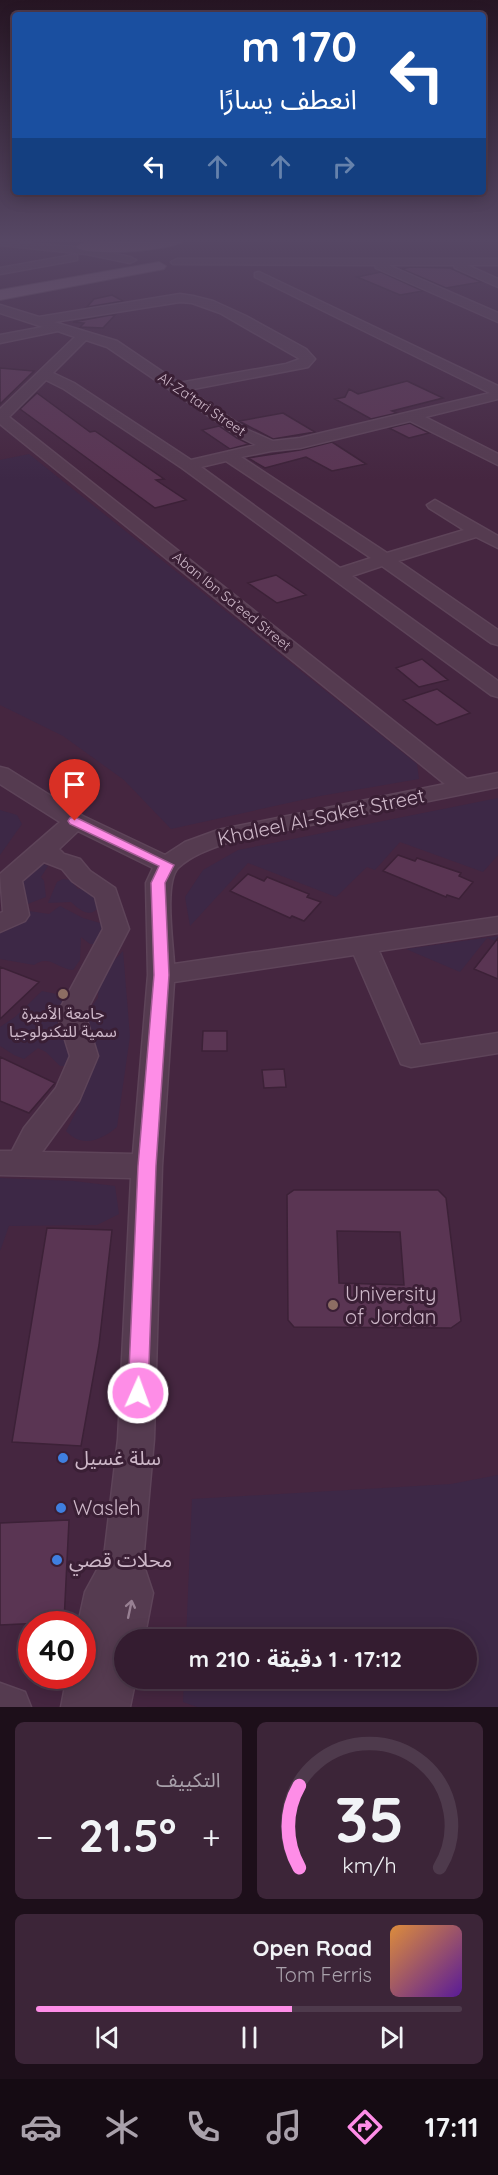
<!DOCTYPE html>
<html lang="ar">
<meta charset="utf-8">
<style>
:root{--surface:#341c30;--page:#3c2538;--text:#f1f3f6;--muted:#a9a1ab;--line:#4e3a4c;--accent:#fe8de7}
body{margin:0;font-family:Quicksand,"Noto Sans Arabic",sans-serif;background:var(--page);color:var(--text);direction:rtl;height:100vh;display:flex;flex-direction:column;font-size:22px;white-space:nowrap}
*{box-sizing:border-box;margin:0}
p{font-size:20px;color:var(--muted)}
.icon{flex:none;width:33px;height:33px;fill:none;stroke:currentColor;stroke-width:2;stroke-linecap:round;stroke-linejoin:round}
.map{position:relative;height:1707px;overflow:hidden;direction:ltr}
.side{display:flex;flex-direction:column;gap:15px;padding:15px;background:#1d0f1a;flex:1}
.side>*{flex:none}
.guide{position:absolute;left:12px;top:12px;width:474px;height:183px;border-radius:6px;box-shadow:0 3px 15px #0003,0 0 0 2px var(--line);direction:rtl;background:#1a4fa0;color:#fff;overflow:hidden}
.speed{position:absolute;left:18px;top:1611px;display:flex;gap:12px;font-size:30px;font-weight:700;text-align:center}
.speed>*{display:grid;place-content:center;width:78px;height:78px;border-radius:50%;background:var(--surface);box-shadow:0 3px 15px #0003,0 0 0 2px var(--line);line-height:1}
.speed .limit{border:9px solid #d22;background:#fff;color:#111}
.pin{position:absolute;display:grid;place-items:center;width:51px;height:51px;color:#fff;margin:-62px -26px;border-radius:50% 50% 50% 0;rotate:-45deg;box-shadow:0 0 6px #0007}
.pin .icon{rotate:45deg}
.me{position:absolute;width:66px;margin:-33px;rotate:2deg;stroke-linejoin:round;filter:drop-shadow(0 0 4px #0008)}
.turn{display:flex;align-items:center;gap:21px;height:126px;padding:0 30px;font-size:27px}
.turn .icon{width:78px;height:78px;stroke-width:2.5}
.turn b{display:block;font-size:42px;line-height:51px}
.lanes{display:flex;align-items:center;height:57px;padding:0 30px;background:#0003;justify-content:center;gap:30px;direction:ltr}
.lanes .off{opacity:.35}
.big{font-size:45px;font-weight:700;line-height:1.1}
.side .widget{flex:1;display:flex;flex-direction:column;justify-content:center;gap:9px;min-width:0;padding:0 21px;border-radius:9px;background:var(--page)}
.side .dial{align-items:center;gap:0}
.dial svg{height:156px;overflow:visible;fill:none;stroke:var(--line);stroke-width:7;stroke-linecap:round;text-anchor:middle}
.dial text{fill:var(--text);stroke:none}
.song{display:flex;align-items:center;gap:18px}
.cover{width:72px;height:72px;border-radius:9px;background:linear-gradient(135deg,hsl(30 70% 55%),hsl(270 70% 35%))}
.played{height:6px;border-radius:3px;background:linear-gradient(90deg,var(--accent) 60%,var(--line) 60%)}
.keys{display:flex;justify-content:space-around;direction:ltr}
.heat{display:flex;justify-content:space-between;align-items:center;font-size:33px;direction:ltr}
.side .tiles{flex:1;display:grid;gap:15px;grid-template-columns:1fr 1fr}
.widget:last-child{grid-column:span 2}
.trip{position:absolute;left:114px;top:1629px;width:363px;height:60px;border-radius:30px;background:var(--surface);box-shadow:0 3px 15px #0003,0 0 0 2px var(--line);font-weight:700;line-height:60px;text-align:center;direction:rtl}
.dock{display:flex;height:96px;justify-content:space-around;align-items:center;background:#150b13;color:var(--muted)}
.dock .icon{width:42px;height:42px}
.dock .on{color:var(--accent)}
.dock b{font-size:27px;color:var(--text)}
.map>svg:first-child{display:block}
.green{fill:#3d2846}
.building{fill:#5a3553;stroke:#3c2137;stroke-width:1.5;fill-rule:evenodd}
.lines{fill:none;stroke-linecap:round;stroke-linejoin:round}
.minor-casing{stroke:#5e4459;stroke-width:3}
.major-casing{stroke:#5e4459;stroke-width:2}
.minor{fill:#553b50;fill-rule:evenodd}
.major{fill:#755970;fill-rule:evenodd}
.oneway{stroke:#988093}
.route{fill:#fe8de7;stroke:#a55c96;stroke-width:1.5}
.education-dot{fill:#8d6e63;stroke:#3a1f35;stroke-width:2}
.shop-dot{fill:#3f7fe0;stroke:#3a1f35;stroke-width:2}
.labels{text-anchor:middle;stroke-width:6;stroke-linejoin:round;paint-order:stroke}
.far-street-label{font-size:14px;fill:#ceb8c9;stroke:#3a1f35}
.poi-label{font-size:16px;fill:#ceb8c9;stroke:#3a1f35}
.near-street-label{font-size:20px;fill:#ceb8c9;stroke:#3a1f35}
.near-poi-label{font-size:20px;fill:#ceb8c9;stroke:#3a1f35;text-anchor:start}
</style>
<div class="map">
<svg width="498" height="1707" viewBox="0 0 498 1707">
<rect width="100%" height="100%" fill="#452640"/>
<!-- green -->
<path class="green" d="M29,454l388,310 2,15 -99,17 -149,33 -47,-49 -61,-44 -63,-31v-245z
M498,798v57l-15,17 -83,-30 -25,28 -8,-3 -31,30 -88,-34 -58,63 -5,-29 18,-27 35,-20z
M0,810l17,5 5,9 -22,31z
M35,860l13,6 -7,11 3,4 2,16 -21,8 -7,-28z
M63,879l7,1 8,9 9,-1 5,3 7,16c-10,12 -19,3 -28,-5l-23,1 9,-21z
M60,906l23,12 24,7 -5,19h-12l-9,-7 -1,23 -7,10c-15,-1 -24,-16 -39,-5l-34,-6v-28l10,-3 19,-17 20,3z
M498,936v6l-11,-4 -27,34 -54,-23z
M123,951l7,85 -13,91c-17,14 -35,21 -51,4l12,-23 14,-46 -10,-43 16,-21 1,-22z
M42,991l19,4 4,9 9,42 -7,20h-7l-14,-14 -8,-4 -14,11 -10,-4 -14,-9v-19l15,-10z
M0,1178l74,3 41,5 4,28 -22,11 -88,1 -9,25z
M498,1475v232h-301l-14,-5 1,-23 282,-1v-38l-280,-1 6,-140 259,-15z"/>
<!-- building -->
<path class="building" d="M410,267l40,1 31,14 -35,6 -44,-19z
M381,272l42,19 -23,4 -43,-18z
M112,295l11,6 -36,6 7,-8z
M116,314l-13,14 -23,-1 4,-4 -11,-1z
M0,368l34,3 -34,33z
M407,381l36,17 -51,13 5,2 -26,6 -36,-20 10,-2 4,-8 9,5z
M37,393l53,39 5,-1 69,48 -8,1 30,20 -31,8 -135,-99z
M283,413l32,19 -42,7 -34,-18z
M410,423l19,10 -20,5 -20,-10z
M219,426l18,12 12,6 -19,5 -28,-19z
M332,442l34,22 -34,7 -26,-14 -41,11 -17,-10 52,-8z
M276,575l30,20 -29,8 -29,-20z
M422,659l26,21 -29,7 -23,-19z
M437,689l33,24 -33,12 -34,-25z
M398,855l17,6 2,-3 44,15 -2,3 14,6 -14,17 -12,-4 -1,2 -63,-26z
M248,874l16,7 3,-4 42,17 -2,3 14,5 -17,19 -12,-5 -2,2 -60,-27z
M498,938v41l-24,-10z
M0,967l39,15 -39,37z
M203,1031h24v20h-25z
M0,1057l55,26 -26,30 -29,-12z
M284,1069l2,18 -22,1 -2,-18z
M294,1190h144l8,8 15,123 -10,7 -157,-1 -6,-7 -1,-125zM337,1231l63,1 4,53 -65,-2z
M47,1228l65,2 -13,115 -18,101 -69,-4z
M69,1520l-5,102 -64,3v-102z"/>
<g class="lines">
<!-- minor casing -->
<g class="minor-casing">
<path id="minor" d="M0,241l86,7 44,9 6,3 -6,3 -44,-9 -86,-9z
M73,255l4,1v4l-77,14v-6z
M177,259h321v6h-31l31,14v8l-43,-19 -1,-3h-66l110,48v9l-122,-54 -1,-3 -202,-1 -2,-2z
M259,272l239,114v13l-73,18 73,37v11l-88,-44 -110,27 -29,3 -30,6 146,96 77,-23 -35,-22 -2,-3 8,-5 63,36v12l-22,-11 -78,24 100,69v15l-7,-2 -109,-77 -30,10 146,105v16l-7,-2 -309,-227 -118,-79 -18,-9 -37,37 458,362 31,-6v14l-266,54c-19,7 -39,13 -54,27 -14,15 -5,75 -4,96l324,-47v16l-119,18 41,94 78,-12v20l-87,14 -10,-3 -47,-109 -180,27 -12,184 -8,273 -11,124 10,30 -9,47h-20v38h12l-6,29h-69l6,-31h15v-52h-4l7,-32 19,-35 14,-118 13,-261 -131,-3v-24h12l12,-23 32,-40 14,-32 -13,-42 46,-85 -8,-32 -23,-16 -10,-12 -18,-7 -22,19 7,34 -4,6 -25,11v-19l3,-1 -3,-38 60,-52 -60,-38v-17l8,2 75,47 82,39 20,-13 33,-12 227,-46 -445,-360v-15l75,-72 -17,-6 -58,12v-8l43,-8 -43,-14v-8l39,12 141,-23 13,2 20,5 33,15 60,33 9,10 -7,8 -5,1 -115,22 60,40 25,11 27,-3 190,-45 -235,-116v-4zM180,302l12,1 28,10 80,46 -14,5 -107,19 -62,-42 -63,-19zM86,340l21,7 131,89 18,9 -65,15 -117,-77 -21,-10zM226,461l145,97 -31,10 -139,-101zM78,831l75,37 -7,15 2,92 -15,179 -91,-2 37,-51 19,-45 -13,-42 44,-85 -14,-41 -25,-17 -10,-12 -16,-5 -5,-5z
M0,1683l25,9 6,15h-31z"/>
</g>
<!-- major casing -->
<g class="major-casing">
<path id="major" d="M147,241h36c-10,10 -98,16 -107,6l7,-4z
M159,262l7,4 -2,3 -164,31v-10z"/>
</g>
<!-- minor -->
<use href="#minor" class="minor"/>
<!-- major -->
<use href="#major" class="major"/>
</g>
<!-- one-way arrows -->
<defs><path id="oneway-shaft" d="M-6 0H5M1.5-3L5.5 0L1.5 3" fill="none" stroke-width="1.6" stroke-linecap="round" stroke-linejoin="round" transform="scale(1.5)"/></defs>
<use class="oneway" href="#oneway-shaft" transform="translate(130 1609) rotate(-78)"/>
<!-- sky -->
<linearGradient id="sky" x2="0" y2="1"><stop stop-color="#261523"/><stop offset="0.5" stop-color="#564764"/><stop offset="1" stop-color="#564764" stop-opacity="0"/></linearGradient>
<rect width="498" height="480" fill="url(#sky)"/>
<!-- route -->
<path class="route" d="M75,817l99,48 -9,18 4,92 -13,191 -8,227 -3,6 -7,3 -7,-3 -3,-6 10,-227 16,-191 -3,-92 8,-17 -89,-42 -2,-3 2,-3z"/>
<!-- markers -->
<g class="education-dot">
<circle cx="63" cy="994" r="6"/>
<circle cx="333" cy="1305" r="6"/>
</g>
<g class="shop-dot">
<circle cx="63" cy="1458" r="6"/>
<circle cx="61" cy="1508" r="6"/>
<circle cx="57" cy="1560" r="6"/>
</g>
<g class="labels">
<!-- far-street labels -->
<g class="far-street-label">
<text transform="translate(202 404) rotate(34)" y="5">Al-Za'tari Street</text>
<text transform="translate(232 601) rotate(39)" y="5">Aban Ibn Sa’eed Street</text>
</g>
<!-- poi labels -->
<g class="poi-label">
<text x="63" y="1019">جامعة الأميرة<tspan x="63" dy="18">سمية للتكنولوجيا</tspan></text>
</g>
<!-- near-street labels -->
<g class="near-street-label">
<text transform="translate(321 817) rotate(-12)" y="7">Khaleel Al-Saket Street</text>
</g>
<!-- near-poi labels -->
<g class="near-poi-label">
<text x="345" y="1301">University<tspan x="345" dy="23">of Jordan</tspan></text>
<text x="75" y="1465">سلة غسيل</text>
<text x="73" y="1515">Wasleh</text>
<text x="69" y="1567">محلات قصي</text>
</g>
</g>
</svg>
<div class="speed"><div class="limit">40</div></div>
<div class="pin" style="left:75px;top:821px;background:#d93025"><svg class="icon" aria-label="arrive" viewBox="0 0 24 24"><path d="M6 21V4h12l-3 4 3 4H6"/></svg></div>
<svg class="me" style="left:138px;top:1393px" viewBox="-20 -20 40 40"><circle r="17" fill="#fe8de7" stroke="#fff" stroke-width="3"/><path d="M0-11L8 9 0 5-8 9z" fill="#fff"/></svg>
<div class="trip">17:12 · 1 دقيقة · 210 m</div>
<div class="guide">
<div class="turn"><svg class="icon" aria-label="left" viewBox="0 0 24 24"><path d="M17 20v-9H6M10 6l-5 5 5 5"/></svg><div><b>170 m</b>انعطف يسارًا</div></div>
<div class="lanes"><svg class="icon" aria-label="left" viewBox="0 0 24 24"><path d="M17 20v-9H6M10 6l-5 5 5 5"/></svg><svg class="icon off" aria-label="ahead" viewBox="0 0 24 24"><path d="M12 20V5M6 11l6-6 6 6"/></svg><svg class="icon off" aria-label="ahead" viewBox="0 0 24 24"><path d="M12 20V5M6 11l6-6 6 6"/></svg><svg class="icon off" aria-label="right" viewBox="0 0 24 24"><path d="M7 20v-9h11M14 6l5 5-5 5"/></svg></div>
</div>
</div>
<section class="side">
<div class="tiles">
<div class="widget dial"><svg viewBox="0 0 100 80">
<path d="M14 69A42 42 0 1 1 86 69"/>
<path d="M14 69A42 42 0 0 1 14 27" stroke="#fe8de7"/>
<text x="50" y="56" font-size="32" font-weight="700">35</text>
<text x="50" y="72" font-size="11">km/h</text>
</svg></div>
<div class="widget"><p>التكييف</p>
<div class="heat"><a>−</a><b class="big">21.5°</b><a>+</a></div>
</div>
<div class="widget">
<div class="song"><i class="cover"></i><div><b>Open Road</b><p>Tom Ferris</p></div></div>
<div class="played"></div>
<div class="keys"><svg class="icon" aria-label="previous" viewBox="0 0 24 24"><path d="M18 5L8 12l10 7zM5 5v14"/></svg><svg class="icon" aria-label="pause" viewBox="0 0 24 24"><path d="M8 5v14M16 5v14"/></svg><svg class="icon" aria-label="next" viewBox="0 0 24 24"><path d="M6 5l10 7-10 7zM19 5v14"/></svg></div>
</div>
</div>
</section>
<nav class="dock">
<b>17:11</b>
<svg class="icon on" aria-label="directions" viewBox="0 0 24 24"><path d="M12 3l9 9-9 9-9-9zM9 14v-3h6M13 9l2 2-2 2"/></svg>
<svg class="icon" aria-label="music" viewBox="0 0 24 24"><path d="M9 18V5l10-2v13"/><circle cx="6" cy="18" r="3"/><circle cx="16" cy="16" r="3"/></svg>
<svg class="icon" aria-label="phone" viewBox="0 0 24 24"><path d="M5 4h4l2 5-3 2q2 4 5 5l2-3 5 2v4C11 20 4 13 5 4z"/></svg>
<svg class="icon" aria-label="climate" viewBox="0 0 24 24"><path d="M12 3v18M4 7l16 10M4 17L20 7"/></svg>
<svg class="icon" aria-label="car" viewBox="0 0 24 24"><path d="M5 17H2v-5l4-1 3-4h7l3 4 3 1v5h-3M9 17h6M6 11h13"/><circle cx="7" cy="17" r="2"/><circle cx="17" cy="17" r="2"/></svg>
</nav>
